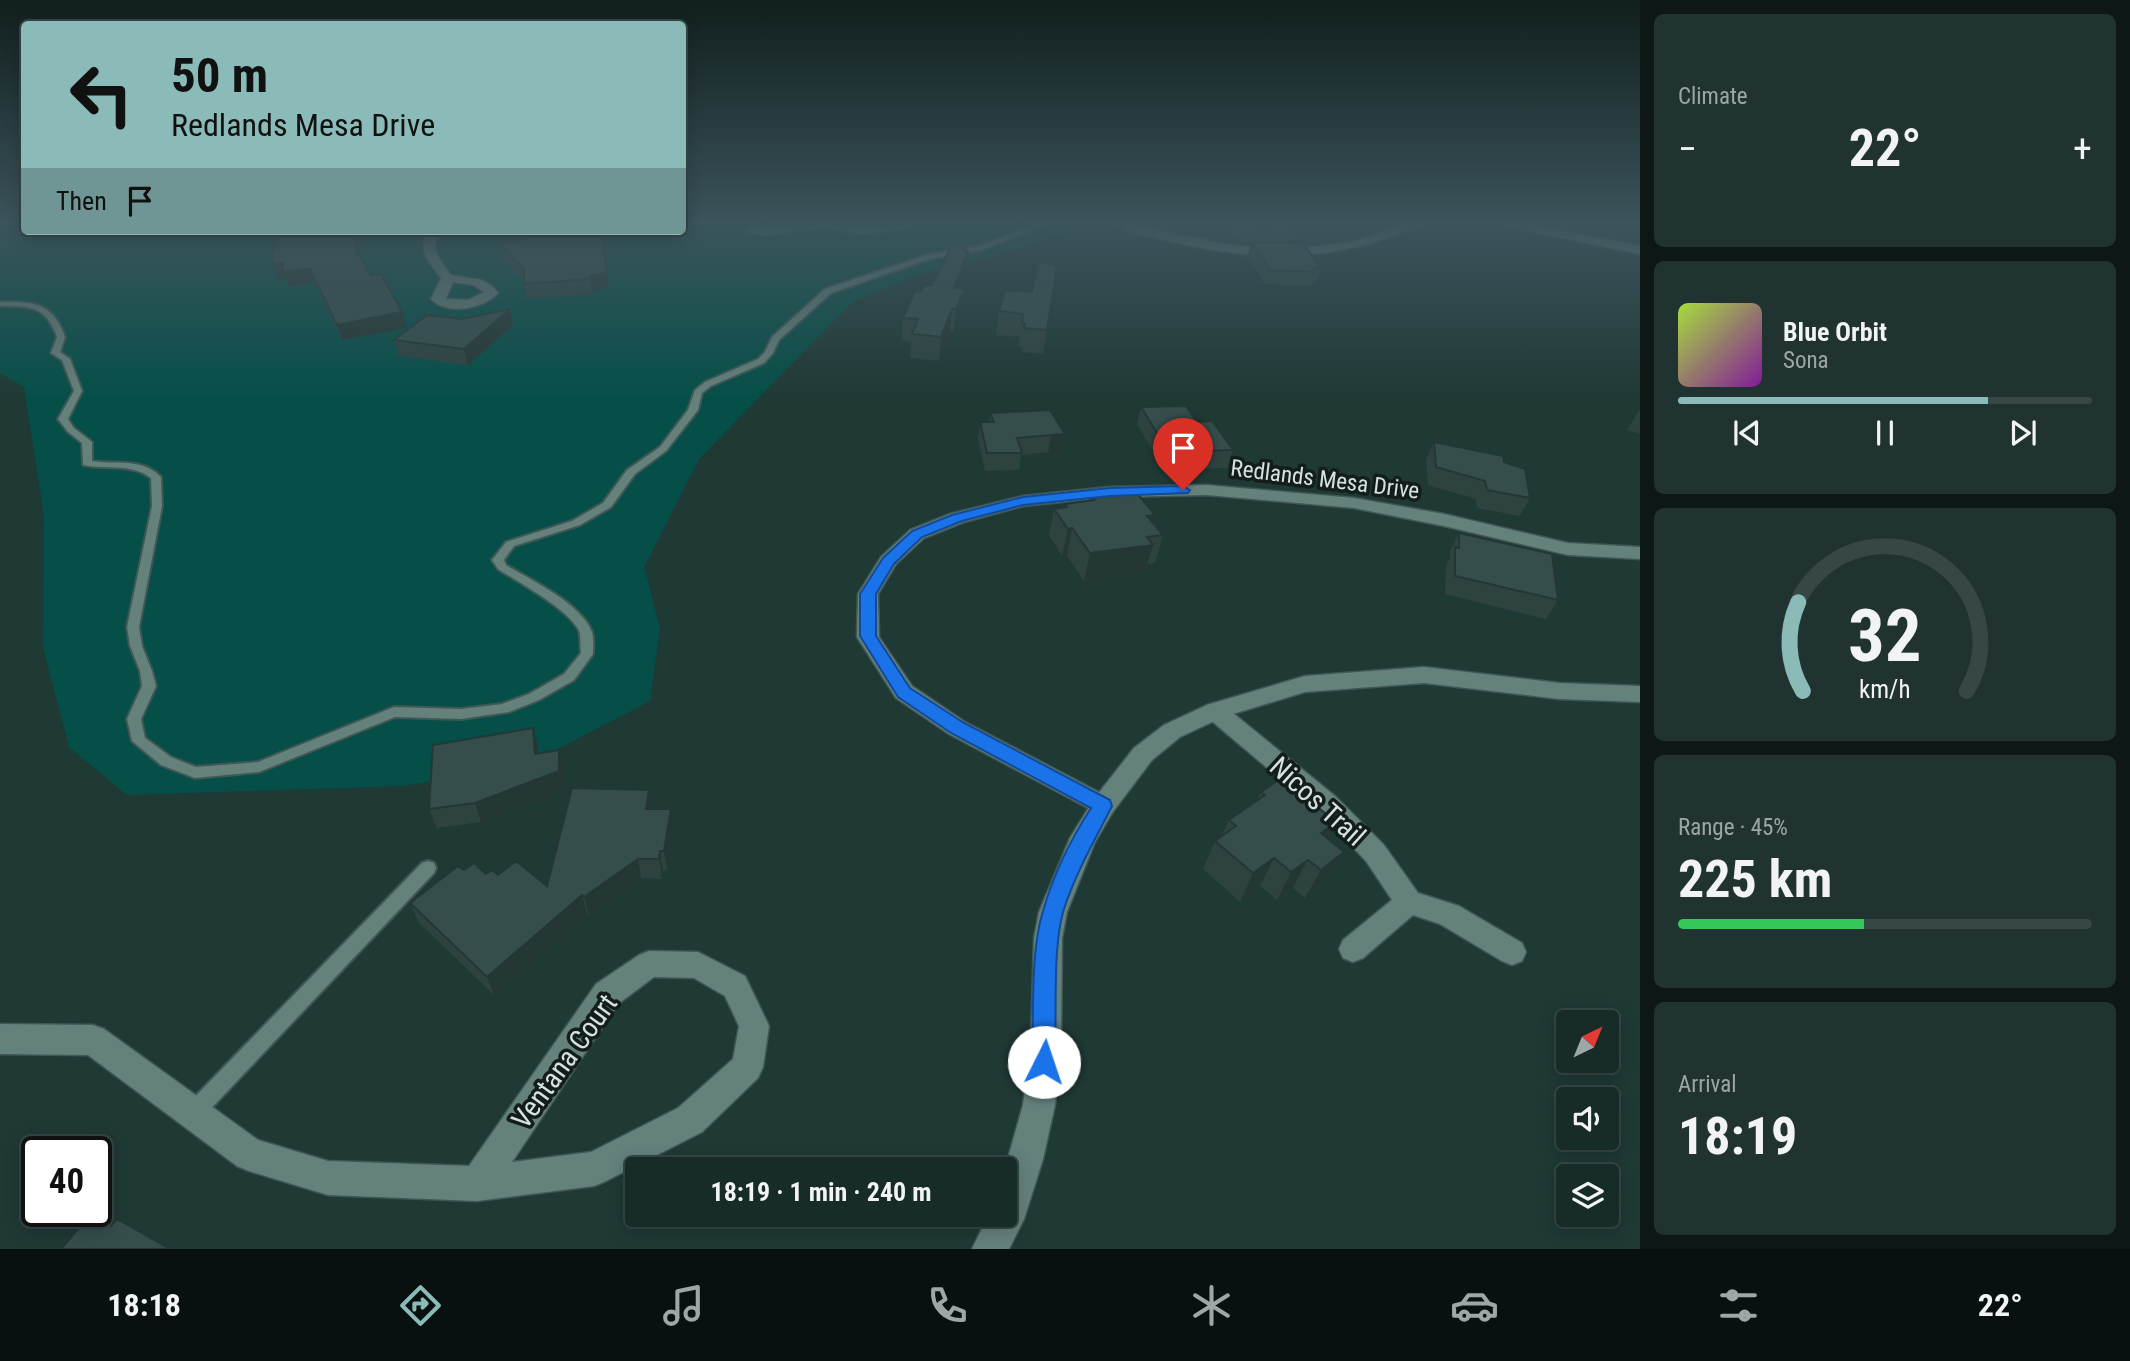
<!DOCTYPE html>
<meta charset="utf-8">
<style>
:root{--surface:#172b28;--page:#203330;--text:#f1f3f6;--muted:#9ea7a8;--line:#364745;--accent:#8bbbb9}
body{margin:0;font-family:"Roboto Condensed",sans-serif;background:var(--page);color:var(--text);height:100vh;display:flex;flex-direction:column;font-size:26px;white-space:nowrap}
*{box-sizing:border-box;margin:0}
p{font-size:23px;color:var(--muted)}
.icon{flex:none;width:38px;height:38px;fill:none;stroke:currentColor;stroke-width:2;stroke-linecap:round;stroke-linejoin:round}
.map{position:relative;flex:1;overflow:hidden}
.sheet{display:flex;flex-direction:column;gap:14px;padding:14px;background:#0d1816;width:490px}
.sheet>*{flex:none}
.hud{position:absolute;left:21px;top:21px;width:665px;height:214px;border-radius:7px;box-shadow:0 4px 18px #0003,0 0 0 2px var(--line);background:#8bbbb9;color:#111;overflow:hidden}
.needle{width:46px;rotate:43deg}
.buttons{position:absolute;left:1556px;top:1010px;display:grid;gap:14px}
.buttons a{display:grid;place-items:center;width:63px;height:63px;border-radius:7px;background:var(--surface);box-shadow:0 4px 18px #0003,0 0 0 2px var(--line);font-size:35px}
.speed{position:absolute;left:21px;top:1136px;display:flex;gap:14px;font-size:35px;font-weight:700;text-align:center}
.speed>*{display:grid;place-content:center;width:91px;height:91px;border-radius:50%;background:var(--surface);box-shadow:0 4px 18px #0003,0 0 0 2px var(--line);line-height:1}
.speed .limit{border:4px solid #111;border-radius:10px;background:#fff;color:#111}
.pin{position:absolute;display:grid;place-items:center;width:60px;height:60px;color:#fff;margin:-72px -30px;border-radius:50% 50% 50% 0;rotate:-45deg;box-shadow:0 0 7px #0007}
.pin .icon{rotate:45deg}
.me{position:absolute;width:77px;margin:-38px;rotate:4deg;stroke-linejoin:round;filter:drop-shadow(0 0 5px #0008)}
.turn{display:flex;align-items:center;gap:24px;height:147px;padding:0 35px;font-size:32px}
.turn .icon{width:91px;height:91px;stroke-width:2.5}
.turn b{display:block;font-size:49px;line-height:60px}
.then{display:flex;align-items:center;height:66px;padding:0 35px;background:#0003;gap:14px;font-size:26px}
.big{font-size:52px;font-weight:700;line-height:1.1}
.sheet .widget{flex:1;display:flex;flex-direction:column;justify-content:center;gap:10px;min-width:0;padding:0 24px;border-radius:10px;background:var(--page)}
.sheet .dial{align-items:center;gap:0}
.dial svg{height:182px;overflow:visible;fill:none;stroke:var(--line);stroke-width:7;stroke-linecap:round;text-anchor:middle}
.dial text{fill:var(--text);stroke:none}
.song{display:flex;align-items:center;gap:21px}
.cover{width:84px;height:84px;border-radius:10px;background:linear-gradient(135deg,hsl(80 70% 55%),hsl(290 70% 35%))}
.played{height:7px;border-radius:4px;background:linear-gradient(90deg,var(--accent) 75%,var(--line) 75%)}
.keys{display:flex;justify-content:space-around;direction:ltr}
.heat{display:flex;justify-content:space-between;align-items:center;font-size:38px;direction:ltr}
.charge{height:10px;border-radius:5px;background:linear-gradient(90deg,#34c759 45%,var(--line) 0)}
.trip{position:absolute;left:625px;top:1157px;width:392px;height:70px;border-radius:7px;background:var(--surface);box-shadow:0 4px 18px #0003,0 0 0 2px var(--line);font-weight:700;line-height:70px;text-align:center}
.tabs{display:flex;height:112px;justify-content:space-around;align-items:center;background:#091110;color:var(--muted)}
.tabs .icon{width:49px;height:49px}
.tabs .on{color:var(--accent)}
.tabs b{font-size:32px;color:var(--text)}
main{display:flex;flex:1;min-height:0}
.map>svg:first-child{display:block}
.green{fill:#064f49}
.water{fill:#349086}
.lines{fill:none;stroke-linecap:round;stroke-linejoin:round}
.lane-casing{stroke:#405754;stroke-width:4}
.street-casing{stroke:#405754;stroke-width:3}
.secondary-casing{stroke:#405754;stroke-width:3}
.lane{fill:#65817c;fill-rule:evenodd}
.street{fill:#65817c;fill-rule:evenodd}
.secondary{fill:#65817c;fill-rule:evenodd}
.wall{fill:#2e4340}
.shaded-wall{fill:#253734}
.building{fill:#354e4b;stroke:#253734;stroke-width:2}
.route{fill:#1a73e8;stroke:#114b97;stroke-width:2}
.labels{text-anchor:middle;stroke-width:7;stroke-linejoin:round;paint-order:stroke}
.street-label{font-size:23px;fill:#d4e3e1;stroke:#121d1c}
.near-street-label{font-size:28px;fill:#d4e3e1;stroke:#121d1c}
</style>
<main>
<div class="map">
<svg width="1640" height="1249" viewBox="0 0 1640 1249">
<rect width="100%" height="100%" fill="#1f3935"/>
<!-- green -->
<path class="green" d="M0,224h24v7h658l1,-7h386v8l-54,18 -100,26 -63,26 -153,157 -55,108 16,61 -10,73 -127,66 -120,19 -276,9 -58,-48 -26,-100 1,-131 -20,-129 -24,-14z"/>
<!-- water -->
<path class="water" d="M754,224h175l-16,4 -51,7 -38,-7 -60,8 -16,-3 -3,-4z"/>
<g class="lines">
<!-- lane casing -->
<g class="lane-casing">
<path id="lane" d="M1038,224h8l-65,26 -51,9 -99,34 -52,47 -6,13 -9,10 -53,23 -9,7 -4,17 -32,41 -31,23 -24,33 -31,18 -66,21 -10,14 2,5c25,15 76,39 86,67 2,6 1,15 1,22l-19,26 -35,20 -30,12 -48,7 -66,-2 -136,55 -64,6 -34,-13 -29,-24 -5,-22 15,-33 -2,-15 -10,-25 -3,-19 25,-121 -1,-28c-20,-15 -44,-8 -68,-13l-1,-22 -14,-11 -10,-13 16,-28 -12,-31 -11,-7 6,-16c-11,-31 -27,-31 -57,-31v-4c33,-1 53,1 65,35l-5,15 10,7 12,32 -14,28 6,9 18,14v19c25,4 49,-4 69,16l1,29 -23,121 3,19 10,25 4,15 -15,33 4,19 26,19 25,10 62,-5 136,-55 67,2 41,-5 27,-10 35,-20 17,-21c-1,-7 0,-16 -2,-22 -9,-21 -61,-49 -81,-62l-6,-9 14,-18 66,-21 31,-18 24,-33 33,-23 28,-37 7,-20 10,-8 53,-23 7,-7 7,-15 53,-48 101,-34 51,-8z
M428,861l6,2 2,5 -2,5 -233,246 -7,3 -7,-3 -3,-7 3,-7 235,-242z"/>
</g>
<!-- street casing -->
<g class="street-casing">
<path id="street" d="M1115,224h17l44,11 62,11 62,3 53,-7 52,-18h19c-8,6 -21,7 -30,11 -79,30 -153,24 -233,4 -14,-4 -34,-6 -46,-15z
M429,231h12c-13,17 -1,29 10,44l31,5 10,6 6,7c-14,16 -51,23 -67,6l10,-21c-11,-14 -26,-30 -12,-47zM453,282l20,3 11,7 -16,8 -22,-1z
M1207,485l147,13 90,16 124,29 72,4v12l-72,-4 -124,-29 -90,-18 -147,-13 -97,2 -87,9 -59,16 -40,16 -28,26 -18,30 1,43 33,49 53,36 147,77 4,7 -4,7 -9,3 -154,-82 -53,-36 -39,-61 1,-43 23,-37 29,-27 40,-16 73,-18 87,-9z
M1215,703l8,2 112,91 49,49 34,48 41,13 63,37 4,9 -4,9 -10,4 -10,-4 -62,-37 -27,-9 -50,43 -10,4 -10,-4 -4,-9 4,-9 49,-40 -26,-39 -49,-51 -110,-93 -4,-6 4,-6z
M649,951l49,1 47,24 24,50 -6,41 -5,11 -56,54 -96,49 -12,5 -117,15 -149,-6 -79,-24 -12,-5 -149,-111 -88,-1v-30l93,1 11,4 154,111 70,21 141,5 127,-182 43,-29zM654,977l40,1 31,18 14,30 -6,33 -55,49 -87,44 -79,10 106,-158z"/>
</g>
<!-- secondary casing -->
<g class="secondary-casing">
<path id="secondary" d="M1505,224h21l114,22v8l-129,-27z
M1424,667l135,16 81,3v16l-81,-3 -135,-16 -119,9 -82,25 -43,20 -28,23 -40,53 -17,29 -28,70 -5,26 -1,102 -6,65 -12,54 -19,60 -15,30h-37l17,-35h15v-42l19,-67 8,-65 3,-102 5,-26 31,-74 24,-39 40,-51 30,-23 43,-20 98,-29z"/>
</g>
<!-- lane -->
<use href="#lane" class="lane"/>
<!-- street -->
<use href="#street" class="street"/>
<!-- secondary -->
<use href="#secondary" class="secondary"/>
</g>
<!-- wall -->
<path class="wall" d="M1228,224h62l5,8 -3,11 29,26 -5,14h-4l-1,3 -46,-2 -18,-27 4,-13 -11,-1z
M561,231l48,57 -17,3v3l-65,5 -3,-19 -22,-22 -3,-14z
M360,233v23l11,20 31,36 5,16 -65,12 -27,-56 -27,2 -3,-8 -7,1z
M968,251l-2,21 -6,16 4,1 -2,22 -8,21h-4l-11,29 -29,-3 1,-16 -9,-1 1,-23 18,-26 11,-6z
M1057,265l-14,89 -22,-2 1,-5h-4l2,-10 -24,-2 3,-24 33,-19z
M510,309l3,16 -45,40 -69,-9 -5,-16 68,-21z
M1141,407l56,15 36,28 -6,18 -31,1 -13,-17 -31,-2 -15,-26z
M1640,409v25l-13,-4z
M1050,410l11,41 -40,4 -2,15 -34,1 -7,-32 2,-17h9l1,-9z
M1434,442l70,20 26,36 -10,18 -43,-8 -1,-9 -48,-14 -2,-25z
M1092,498l63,17 -3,8 11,12 -8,28 -7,1 -3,8 -61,9 -17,-25h-5l-13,-21 5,-26 11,-2v-3l27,-4z
M1459,533l99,67 -12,19 -101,-25 1,-29 4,-7v-7z
M533,728l5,25 26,16v21l-83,32 -44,6 -8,-19z
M1261,792l76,30 -9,17 16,13 -16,28 -23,18 -12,-10 -16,12 -17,-14 -20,16 -37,-33 12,-28 7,-6 7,-15 28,-20z
M652,809h19l3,20 -7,41h-4l-1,9 -21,-1 -52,37 -2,-1 -93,81 -76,-73 -8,-19 54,-33 22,4 12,1 49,11z"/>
<!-- shaded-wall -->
<path class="shaded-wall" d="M356,231h3l1,2v38l-4,-15z
M602,231l7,57 -17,3v3l-2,-18z
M968,251l-2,21 -14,38 2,-22z
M283,263l27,6 5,15 -27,2 -3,-8 -7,1 -6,-15z
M964,289l-2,22 -8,21 2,-23z
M510,309l3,16 -45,40 -4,-16z
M952,309l-2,23 -11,29 2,-24z
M402,312l5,16 -65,12 -5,-15z
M1065,434l-4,17 -13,2 3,-17z
M1155,515l-6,22 -2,-21z
M1072,528l-5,28h-5l6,-27z
M1153,545l-8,27 -61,9 6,-28z
M533,728l5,19 2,26 -5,-19z
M559,750l5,19v21l-83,32 -6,-19z
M649,790l4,19h-7z
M671,809l3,20 -7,41 -3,-19z
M1337,822l-15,28 -15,11 -14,27 -16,12 14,-28 30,-39z
M660,851l3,19 -1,9 -3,-20z
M1344,852l-16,28 -23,18 16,-28z
M1274,858l-14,28 -20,16 13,-29z
M638,859l3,19 -52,37 -5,-18z
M582,895l5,19 -93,81 -7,-18z"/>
<!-- building -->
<path class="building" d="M1240,224h50l5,8 -52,-3z
M284,231h72v25h4l11,20 10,-2 21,38 -65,13 -27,-56 -27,2v-8l-11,1 3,-26z
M561,231h41l5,42 -17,3v3l-66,5v-15l-25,-25z
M1251,243h52l18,26 -8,-1 2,4 -45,-2z
M952,244l16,7 -14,37 10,1 -8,20h-4l-11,28 -29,-3 6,-15 -15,-1 12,-27 6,1 3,-6h8z
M1039,262l18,3 -10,65 -23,-2 1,-4 -3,-1 1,-9 -24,-3 6,-21 27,2z
M510,309l-46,40 -70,-9 33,-25 35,4z
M1186,406l11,16 15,-1 21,29 -32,1 -14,-17 -30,-1 -16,-26z
M1050,410l15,24 -48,4 5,15h-35l-7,-31h14l-4,-9z
M1434,442l69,14 1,6 21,7 5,29 -43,-8 -2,-9 -49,-14z
M1136,492l19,23 -8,1 16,19 -16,2 6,8 -63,8 -18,-25 -4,1 -14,-20 13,-2 -2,-3 29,-4 -2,-2z
M1459,533l93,21 6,46 -103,-24v-29l4,1z
M533,728l2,26 24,-4v21l-84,32 -46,6 4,-64z
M1280,779l57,43 -16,11 23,19 -23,18 -13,-10 -17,12 -17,-14 -21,15 -38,-32 21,-15 -7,-6 36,-25 -4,-3z
M572,788l77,2 -3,19h25l-7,42h-4l-1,8h-21l-54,38 -2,-2 -95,82 -77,-74 48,-37 6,4 10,-7 12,11 6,-4 6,5 18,-14 31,25z
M90,1215l21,11 6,-7 53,30h-109z"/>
<!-- sky -->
<linearGradient id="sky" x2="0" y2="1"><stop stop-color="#111f1d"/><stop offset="0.56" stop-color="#3c545c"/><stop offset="1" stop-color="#3c545c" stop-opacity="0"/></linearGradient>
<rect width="1640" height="398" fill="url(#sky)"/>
<!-- route -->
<path class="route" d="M1183,486l7,4 -2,3 -78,3 -87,9 -61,16 -40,16 -28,27 -18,30v42l34,52 54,35 146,77 2,6c-17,34 -36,66 -48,103 -12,37 -7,112 -9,153l-3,8 -8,3 -9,-3 -3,-8c2,-45 -2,-110 11,-151 10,-35 28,-72 48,-103l-140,-75 -53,-36 -38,-61v-42l23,-36 29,-27 40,-16 71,-18 87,-9z"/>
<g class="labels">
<!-- street labels -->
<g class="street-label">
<text transform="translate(1325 479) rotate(7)" y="8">Redlands Mesa Drive</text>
</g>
<!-- near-street labels -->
<g class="near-street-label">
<text transform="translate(1318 801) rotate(42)" y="10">Nicos Trail</text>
<text transform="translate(564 1061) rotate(-54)" y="10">Ventana Court</text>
</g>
</g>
</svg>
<div class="buttons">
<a><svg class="needle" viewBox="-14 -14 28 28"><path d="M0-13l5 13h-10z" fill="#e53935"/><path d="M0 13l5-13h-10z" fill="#9ea7a8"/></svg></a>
<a><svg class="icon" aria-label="sound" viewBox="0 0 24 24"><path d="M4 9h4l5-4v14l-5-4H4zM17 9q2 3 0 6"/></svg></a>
<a><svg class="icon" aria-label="layers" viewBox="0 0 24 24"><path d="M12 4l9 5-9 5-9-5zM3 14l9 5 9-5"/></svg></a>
</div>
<div class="speed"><div class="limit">40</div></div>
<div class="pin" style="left:1183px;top:490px;background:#d93025"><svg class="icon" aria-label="arrive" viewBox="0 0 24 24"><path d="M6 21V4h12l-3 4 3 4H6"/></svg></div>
<svg class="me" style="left:1044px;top:1062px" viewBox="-20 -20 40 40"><circle r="19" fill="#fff"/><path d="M0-13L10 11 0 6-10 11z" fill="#1a73e8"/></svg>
<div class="trip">18:19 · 1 min · 240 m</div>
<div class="hud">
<div class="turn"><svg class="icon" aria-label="left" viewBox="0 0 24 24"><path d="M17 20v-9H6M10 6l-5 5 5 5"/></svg><div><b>50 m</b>Redlands Mesa Drive</div></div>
<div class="then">Then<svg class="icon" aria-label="arrive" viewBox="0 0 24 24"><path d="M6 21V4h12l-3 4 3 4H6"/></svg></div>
</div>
</div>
<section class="sheet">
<div class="widget"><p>Climate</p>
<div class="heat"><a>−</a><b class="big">22°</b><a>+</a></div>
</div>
<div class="widget">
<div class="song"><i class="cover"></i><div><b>Blue Orbit</b><p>Sona</p></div></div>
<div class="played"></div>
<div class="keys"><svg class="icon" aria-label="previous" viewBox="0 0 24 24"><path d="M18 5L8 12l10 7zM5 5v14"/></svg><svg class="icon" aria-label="pause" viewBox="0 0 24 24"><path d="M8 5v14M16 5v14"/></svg><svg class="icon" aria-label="next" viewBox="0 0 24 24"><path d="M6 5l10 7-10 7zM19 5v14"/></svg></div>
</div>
<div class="widget dial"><svg viewBox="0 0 100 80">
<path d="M14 69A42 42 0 1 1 86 69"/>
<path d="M14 69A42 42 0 0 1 12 30" stroke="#8bbbb9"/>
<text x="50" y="56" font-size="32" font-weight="700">32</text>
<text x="50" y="72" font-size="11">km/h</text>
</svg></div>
<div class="widget"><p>Range · 45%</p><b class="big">225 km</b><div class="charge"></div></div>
<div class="widget"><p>Arrival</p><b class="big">18:19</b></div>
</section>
</main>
<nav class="tabs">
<b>18:18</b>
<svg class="icon on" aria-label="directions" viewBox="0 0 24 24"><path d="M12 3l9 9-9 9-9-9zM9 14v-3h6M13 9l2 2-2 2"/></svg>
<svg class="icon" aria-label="music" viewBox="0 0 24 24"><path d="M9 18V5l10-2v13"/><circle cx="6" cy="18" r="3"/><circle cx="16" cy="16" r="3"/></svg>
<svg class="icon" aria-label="phone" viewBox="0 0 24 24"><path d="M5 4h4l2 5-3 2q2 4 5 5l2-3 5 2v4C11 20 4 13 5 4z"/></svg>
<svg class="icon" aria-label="climate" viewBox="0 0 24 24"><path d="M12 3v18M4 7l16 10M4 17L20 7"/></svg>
<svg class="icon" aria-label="car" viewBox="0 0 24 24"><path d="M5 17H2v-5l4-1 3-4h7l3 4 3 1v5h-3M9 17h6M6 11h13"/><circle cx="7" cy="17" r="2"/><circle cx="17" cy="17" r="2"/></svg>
<svg class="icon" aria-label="filters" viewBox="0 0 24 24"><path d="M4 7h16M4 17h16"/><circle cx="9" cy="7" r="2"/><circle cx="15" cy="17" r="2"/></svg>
<b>22°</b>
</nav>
